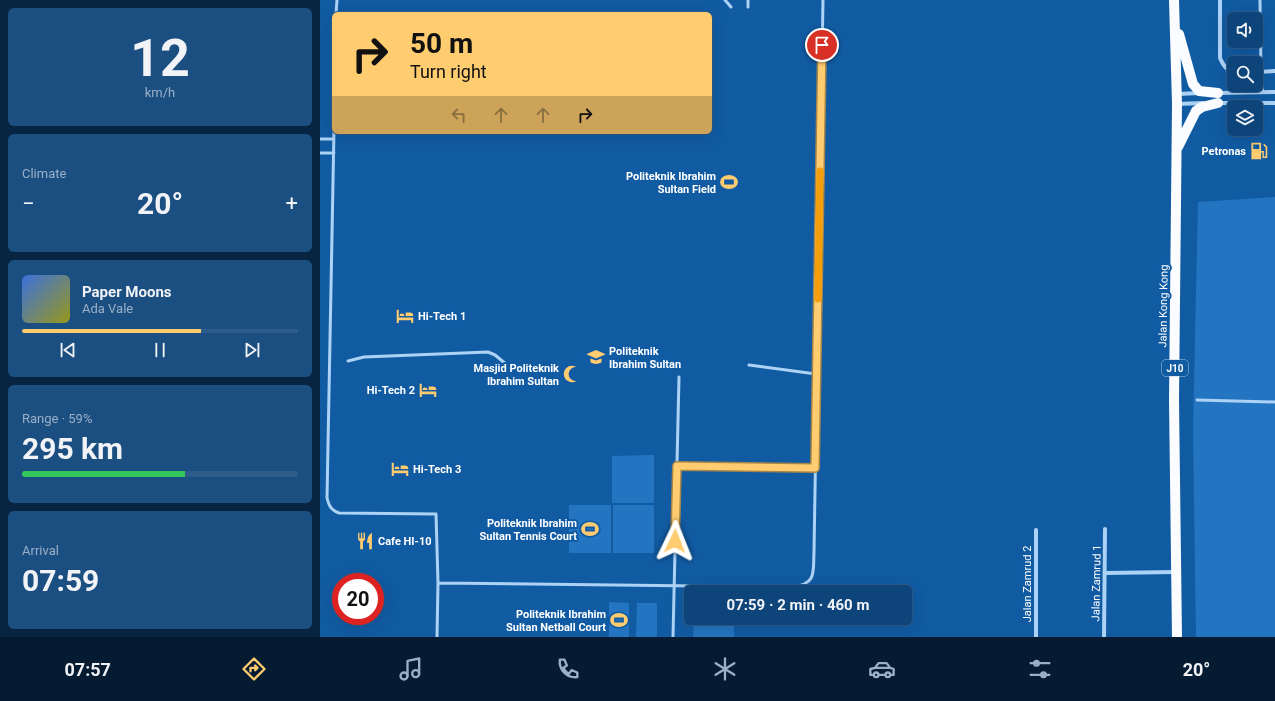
<!DOCTYPE html>
<meta charset="utf-8">
<style>
:root{--surface:#0d447a;--page:#1b4e81;--text:#f1f3f6;--muted:#9ab0c7;--line:#2d5c8b;--accent:#ffcc70}
body{margin:0;font-family:Roboto,sans-serif;background:var(--page);color:var(--text);height:100vh;display:flex;flex-direction:column;font-size:15px;white-space:nowrap}
*{box-sizing:border-box;margin:0}
p{font-size:13px;color:var(--muted)}
.icon{flex:none;width:22px;height:22px;fill:none;stroke:currentColor;stroke-width:2;stroke-linecap:round;stroke-linejoin:round}
.map{position:relative;flex:1;overflow:hidden}
.drawer{display:flex;flex-direction:column;gap:8px;padding:8px;background:#072543;width:320px}
.drawer>*{flex:none}
.hud{position:absolute;left:12px;top:12px;width:380px;height:122px;border-radius:6px;box-shadow:0 4px 16px #0002,0 0 0 1px var(--line);background:#ffcc70;color:#111;overflow:hidden}
.controls{position:absolute;left:907px;top:12px;display:grid;gap:8px}
.controls a{display:grid;place-items:center;width:36px;height:36px;border-radius:6px;background:var(--surface);box-shadow:0 4px 16px #0002,0 0 0 1px var(--line);font-size:20px}
.speed{position:absolute;left:12px;top:573px;display:flex;gap:8px;font-size:20px;font-weight:700;text-align:center}
.speed>*{display:grid;place-content:center;width:52px;height:52px;border-radius:50%;background:var(--surface);box-shadow:0 4px 16px #0002,0 0 0 1px var(--line);line-height:1}
.speed .limit{border:6px solid #d22;background:#fff;color:#111}
.pin{position:absolute;display:grid;place-items:center;width:34px;height:34px;color:#fff;margin:-17px;border:2px solid #fff;border-radius:50%;box-shadow:0 1px 4px #0007}
.me{position:absolute;width:44px;margin:-22px;rotate:2deg;stroke-linejoin:round;filter:drop-shadow(0 0 3px #0008)}
.turn{display:flex;align-items:center;gap:14px;height:84px;padding:0 12px;font-size:18px}
.turn .icon{width:52px;height:52px;stroke-width:2.5}
.turn b{display:block;font-size:28px;line-height:34px}
.lanes{display:flex;align-items:center;height:38px;padding:0 12px;background:#0003;justify-content:center;gap:20px;direction:ltr}
.lanes .off{opacity:.35}
.big{font-size:30px;font-weight:700;line-height:1.1}
.drawer .tile{flex:1;display:flex;flex-direction:column;justify-content:center;gap:6px;min-width:0;padding:0 14px;border-radius:6px;background:var(--page)}
.drawer .dial{align-items:center;gap:0}
.dial b{font-size:52px;line-height:1}
.song{display:flex;align-items:center;gap:12px}
.cover{width:48px;height:48px;border-radius:6px;background:linear-gradient(135deg,hsl(220 70% 55%),hsl(60 70% 35%))}
.played{height:4px;border-radius:2px;background:linear-gradient(90deg,var(--accent) 65%,var(--line) 65%)}
.keys{display:flex;justify-content:space-around;direction:ltr}
.heat{display:flex;justify-content:space-between;align-items:center;font-size:22px;direction:ltr}
.charge{height:6px;border-radius:3px;background:linear-gradient(90deg,#34c759 59%,var(--line) 0)}
.trip{position:absolute;left:364px;top:585px;width:228px;height:40px;border-radius:6px;background:var(--surface);box-shadow:0 4px 16px #0002,0 0 0 1px var(--line);font-weight:700;line-height:40px;text-align:center}
.dock{display:flex;height:64px;justify-content:space-around;align-items:center;background:#051b31;color:var(--muted)}
.dock .icon{width:28px;height:28px}
.dock .current{color:var(--accent)}
.dock b{font-size:18px;color:var(--text)}
main{display:flex;flex:1;min-height:0}
.map>svg:first-child{display:block}
.green{fill:#2475c1}
.lines{fill:none;stroke-linecap:round;stroke-linejoin:round}
.service{stroke:#acd2f5;stroke-width:3}
.minor{stroke:#acd2f5;stroke-width:4}
.primary{stroke:#fafcff;stroke-width:10}
.route-casing{stroke:#a68549;stroke-width:10}
.route{stroke:#ffcc70;stroke-width:7}
.slow{stroke:#f59e0b;stroke-width:7}
.labels{text-anchor:middle;stroke-width:4;stroke-linejoin:round;paint-order:stroke}
.shield{fill:#115ba3;stroke:#b8cee3;stroke-width:1}
.shield-label{font-size:10px;font-weight:bold;fill:#fff}
.poi-label{font-size:11px;font-weight:bold;fill:#fff;stroke:#115ba3;text-anchor:end}
.street-label{font-size:11px;fill:#fff;stroke:#115ba3}
</style>
<main>
<section class="drawer">
<div class="tile dial"><b>12</b><p>km/h</p></div>
<div class="tile"><p>Climate</p>
<div class="heat"><a>−</a><b class="big">20°</b><a>+</a></div>
</div>
<div class="tile">
<div class="song"><i class="cover"></i><div><b>Paper Moons</b><p>Ada Vale</p></div></div>
<div class="played"></div>
<div class="keys"><svg class="icon" aria-label="previous" viewBox="0 0 24 24"><path d="M18 5L8 12l10 7zM5 5v14"/></svg><svg class="icon" aria-label="pause" viewBox="0 0 24 24"><path d="M8 5v14M16 5v14"/></svg><svg class="icon" aria-label="next" viewBox="0 0 24 24"><path d="M6 5l10 7-10 7zM19 5v14"/></svg></div>
</div>
<div class="tile"><p>Range · 59%</p><b class="big">295 km</b><div class="charge"></div></div>
<div class="tile"><p>Arrival</p><b class="big">07:59</b></div>
</section>
<div class="map">
<svg width="955" height="637" viewBox="0 0 955 637">
<rect width="100%" height="100%" fill="#115ba3"/>
<!-- green -->
<path class="green" d="M955,197v440h-79l-3,-206 5,-229z
M334,455v48h-42v-47z
M249,505h42v48h-42z
M293,505h41v48h-41z
M289,602l20,1v34h-20z
M317,603h20v34h-21z
M374,618h40v19h-41z"/>
<g class="lines">
<!-- service -->
<path class="service" d="M405,0l6,7
M940,0l1,72
M428,7v-7
M16,14l1,-14
M14,129l-7,369c2,8 4,12 12,15l97,1 2,69 -1,54
M0,139h14
M0,153h14
M28,361l16,-4 124,-5 7,3 11,9
M429,365l67,9
M877,400l78,2
M357,466l138,2
M118,583l355,4c24,-3 20,-15 21,-35l9,-552
M353,637l6,-260"/>
<!-- minor -->
<path class="minor" d="M900,0v58c3,7 6,12 14,14
M936,72l19,-1
M941,72l1,20
M899,93l56,-1
M857,94l23,-1
M897,103h58
M857,104l26,-1
M785,573l71,-1
M716,637v-107
M784,637l1,-108"/>
<!-- primary -->
<path class="primary" d="M854,0l3,104 -3,296 3,237
M859,34l14,50 6,7 19,2
M858,147l18,-36 6,-4 16,-4"/>
</g>
<g class="lines">
<!-- route casing -->
<g class="route-casing">
<path id="route" d="M355,541l2,-75 138,2 7,-423"/>
</g>
<!-- route -->
<use href="#route" class="route"/>
<!-- slow -->
<path class="slow" d="M498,299l2,-128"/>
</g>
<!-- icons -->
<defs>
<g id="fuel-bare" transform="scale(1.38)"><path d="M-5.5-6h7V0h2V4h1.3V-2.5L3-4.5l.8-.8L6-3V5H2.5V1h-1V6h-7ZM-4.2-4.7v3.2H.2V-4.7Z" fill="#ffcc70" stroke="#115ba3" stroke-width="2.5" paint-order="stroke"/></g>
<g id="stadium-bare" transform="scale(1.38)"><path d="M0-5a6.5 5 0 1 0 0 10a6.5 5 0 1 0 0-10ZM-3.5-1.8h7v3.6h-7Z" fill="#ffcc70" stroke="#115ba3" stroke-width="2.5" paint-order="stroke"/></g>
<g id="hotel-bare" transform="scale(1.38)"><path d="M-6-4.5h1.5V1H6V5H4.5V3h-9V5H-6ZM-4 0a1.8 1.8 0 1 1 3.6 0ZM.5 0V-2.5h3Q6-2.5 6 0Z" fill="#ffcc70" stroke="#115ba3" stroke-width="2.5" paint-order="stroke"/></g>
<g id="university-bare" transform="scale(1.38)"><path d="M0-5L7-2L0 1L-7-2ZM-4 1L0 2.5L4 1V4Q0 6-4 4Z" fill="#ffcc70" stroke="#115ba3" stroke-width="2.5" paint-order="stroke"/></g>
<g id="mosque-bare" transform="scale(1.38)"><path d="M3.5-4.9A6 6 0 1 0 3.5 4.9A5 5 0 1 1 3.5-4.9Z" fill="#ffcc70" stroke="#115ba3" stroke-width="2.5" paint-order="stroke"/></g>
<g id="restaurant-bare" transform="scale(1.38)"><path d="M-5-6h1v4h1v-4h1v4h1v-4h1v5L-1.5 .5V6h-2V.5L-5-1ZM5-6V6H3V1.5H1.5Q1.5-4 5-6Z" fill="#ffcc70" stroke="#115ba3" stroke-width="2.5" paint-order="stroke"/></g>
</defs>
<g fill-rule="evenodd">
<use href="#fuel-bare" x="939" y="151"/>
<use href="#stadium-bare" x="409" y="182"/>
<use href="#hotel-bare" x="85" y="316"/>
<use href="#university-bare" x="276" y="357"/>
<use href="#mosque-bare" x="252" y="374"/>
<use href="#hotel-bare" x="108" y="390"/>
<use href="#hotel-bare" x="80" y="469"/>
<use href="#stadium-bare" x="270" y="529"/>
<use href="#restaurant-bare" x="45" y="541"/>
<use href="#stadium-bare" x="299" y="620"/>
</g>
<g class="labels">
<!-- shield labels -->
<rect class="shield" x="842" y="360" width="26" height="16" rx="3"/>
<g class="shield-label">
<text x="855" y="372">J10</text>
</g>
<!-- poi labels -->
<g class="poi-label">
<text x="926" y="155">Petronas</text>
<text x="396" y="180">Politeknik Ibrahim<tspan x="396" dy="13">Sultan Field</tspan></text>
<text x="98" y="320" text-anchor="start">Hi-Tech 1</text>
<text x="289" y="355" text-anchor="start">Politeknik<tspan x="289" dy="13">Ibrahim Sultan</tspan></text>
<text x="239" y="372">Masjid Politeknik<tspan x="239" dy="13">Ibrahim Sultan</tspan></text>
<text x="95" y="394">Hi-Tech 2</text>
<text x="93" y="473" text-anchor="start">Hi-Tech 3</text>
<text x="257" y="527">Politeknik Ibrahim<tspan x="257" dy="13">Sultan Tennis Court</tspan></text>
<text x="58" y="545" text-anchor="start">Cafe HI-10</text>
<text x="286" y="618">Politeknik Ibrahim<tspan x="286" dy="13">Sultan Netball Court</tspan></text>
</g>
<!-- street labels -->
<g class="street-label">
<text transform="translate(843 306) rotate(-89)" y="4">Jalan Kong Kong</text>
<text transform="translate(776 583) rotate(-89)" y="4">Jalan Zamrud 1</text>
<text transform="translate(707 584) rotate(-90)" y="4">Jalan Zamrud 2</text>
</g>
</g>
</svg>
<div class="controls">
<a><svg class="icon" aria-label="sound" viewBox="0 0 24 24"><path d="M4 9h4l5-4v14l-5-4H4zM17 9q2 3 0 6"/></svg></a>
<a><svg class="icon" aria-label="search" viewBox="0 0 24 24"><circle cx="10" cy="10" r="6"/><path d="M15 15l6 6"/></svg></a>
<a><svg class="icon" aria-label="layers" viewBox="0 0 24 24"><path d="M12 4l9 5-9 5-9-5zM3 14l9 5 9-5"/></svg></a>
</div>
<div class="speed"><div class="limit">20</div></div>
<div class="pin" style="left:502px;top:45px;background:#d93025"><svg class="icon" aria-label="arrive" viewBox="0 0 24 24"><path d="M6 21V4h12l-3 4 3 4H6"/></svg></div>
<svg class="me" style="left:355px;top:541px" viewBox="-20 -20 40 40"><path d="M0-17L14 15 0 8-14 15z" fill="#ffcc70" stroke="#fff" stroke-width="4"/></svg>
<div class="trip">07:59 · 2 min · 460 m</div>
<div class="hud">
<div class="turn"><svg class="icon" aria-label="right" viewBox="0 0 24 24"><path d="M7 20v-9h11M14 6l5 5-5 5"/></svg><div><b>50 m</b>Turn right</div></div>
<div class="lanes"><svg class="icon off" aria-label="left" viewBox="0 0 24 24"><path d="M17 20v-9H6M10 6l-5 5 5 5"/></svg><svg class="icon off" aria-label="ahead" viewBox="0 0 24 24"><path d="M12 20V5M6 11l6-6 6 6"/></svg><svg class="icon off" aria-label="ahead" viewBox="0 0 24 24"><path d="M12 20V5M6 11l6-6 6 6"/></svg><svg class="icon" aria-label="right" viewBox="0 0 24 24"><path d="M7 20v-9h11M14 6l5 5-5 5"/></svg></div>
</div>
</div>
</main>
<nav class="dock">
<b>07:57</b>
<svg class="icon current" aria-label="directions" viewBox="0 0 24 24"><path d="M12 3l9 9-9 9-9-9zM9 14v-3h6M13 9l2 2-2 2"/></svg>
<svg class="icon" aria-label="music" viewBox="0 0 24 24"><path d="M9 18V5l10-2v13"/><circle cx="6" cy="18" r="3"/><circle cx="16" cy="16" r="3"/></svg>
<svg class="icon" aria-label="phone" viewBox="0 0 24 24"><path d="M5 4h4l2 5-3 2q2 4 5 5l2-3 5 2v4C11 20 4 13 5 4z"/></svg>
<svg class="icon" aria-label="climate" viewBox="0 0 24 24"><path d="M12 3v18M4 7l16 10M4 17L20 7"/></svg>
<svg class="icon" aria-label="car" viewBox="0 0 24 24"><path d="M5 17H2v-5l4-1 3-4h7l3 4 3 1v5h-3M9 17h6M6 11h13"/><circle cx="7" cy="17" r="2"/><circle cx="17" cy="17" r="2"/></svg>
<svg class="icon" aria-label="filters" viewBox="0 0 24 24"><path d="M4 7h16M4 17h16"/><circle cx="9" cy="7" r="2"/><circle cx="15" cy="17" r="2"/></svg>
<b>20°</b>
</nav>
